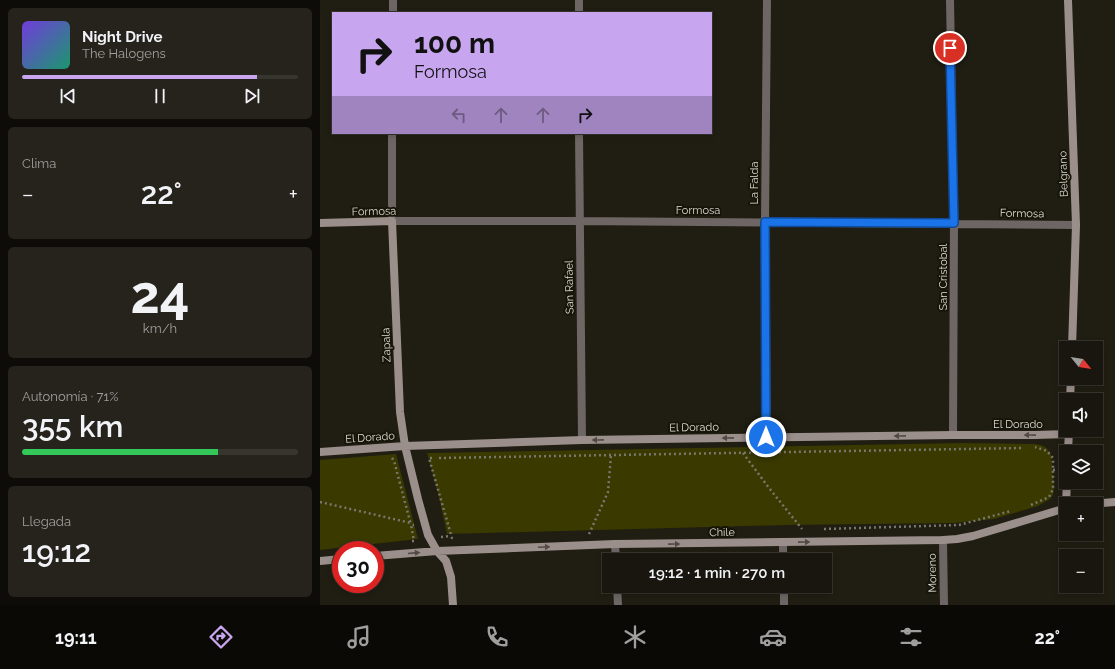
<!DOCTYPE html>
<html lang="es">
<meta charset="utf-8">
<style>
:root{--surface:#18160e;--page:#25231c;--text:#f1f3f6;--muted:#9f9f9e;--line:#36352e;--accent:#c7a6ef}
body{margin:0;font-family:Raleway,sans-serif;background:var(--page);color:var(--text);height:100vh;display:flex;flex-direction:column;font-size:15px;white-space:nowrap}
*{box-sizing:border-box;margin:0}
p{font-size:13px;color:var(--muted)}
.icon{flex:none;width:22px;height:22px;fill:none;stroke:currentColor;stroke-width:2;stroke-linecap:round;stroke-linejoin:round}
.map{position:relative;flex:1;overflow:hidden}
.side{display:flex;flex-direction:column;gap:8px;padding:8px;background:#0d0c08;width:320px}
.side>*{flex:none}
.banner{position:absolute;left:12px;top:12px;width:380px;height:122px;border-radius:0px;box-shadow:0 2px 6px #0003,0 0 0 1px var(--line);background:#c7a6ef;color:#111;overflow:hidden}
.needle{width:26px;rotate:120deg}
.controls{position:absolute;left:739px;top:341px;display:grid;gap:8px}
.controls a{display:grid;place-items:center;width:44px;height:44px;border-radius:0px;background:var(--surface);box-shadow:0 2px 6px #0003,0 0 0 1px var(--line);font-size:20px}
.speed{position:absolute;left:12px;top:541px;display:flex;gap:8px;font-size:20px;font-weight:700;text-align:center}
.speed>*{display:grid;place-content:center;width:52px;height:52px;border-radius:50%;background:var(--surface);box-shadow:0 2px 6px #0003,0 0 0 1px var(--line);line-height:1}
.speed .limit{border:6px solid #d22;background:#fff;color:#111}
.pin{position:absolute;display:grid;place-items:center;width:34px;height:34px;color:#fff;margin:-17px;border:2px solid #fff;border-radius:50%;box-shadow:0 1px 4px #0007}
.me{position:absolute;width:44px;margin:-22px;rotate:0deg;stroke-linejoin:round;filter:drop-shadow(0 0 3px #0008)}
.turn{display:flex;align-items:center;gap:14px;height:84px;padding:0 16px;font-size:18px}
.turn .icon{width:52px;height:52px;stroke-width:2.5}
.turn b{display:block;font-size:28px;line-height:34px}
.lanes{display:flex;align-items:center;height:38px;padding:0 16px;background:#0003;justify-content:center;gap:20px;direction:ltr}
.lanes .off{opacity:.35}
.big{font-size:30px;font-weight:600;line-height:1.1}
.side .tile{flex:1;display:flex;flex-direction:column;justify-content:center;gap:6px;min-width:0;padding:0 14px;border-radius:6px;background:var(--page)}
.side .dial{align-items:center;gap:0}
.dial b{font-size:52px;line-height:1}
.song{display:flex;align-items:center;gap:12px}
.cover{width:48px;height:48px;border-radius:6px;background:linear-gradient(135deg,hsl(260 70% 55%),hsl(160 70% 35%))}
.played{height:4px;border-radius:2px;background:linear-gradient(90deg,var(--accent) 85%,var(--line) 85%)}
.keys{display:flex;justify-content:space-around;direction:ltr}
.heat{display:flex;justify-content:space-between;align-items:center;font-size:22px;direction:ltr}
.charge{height:6px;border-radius:3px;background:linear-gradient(90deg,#34c759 71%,var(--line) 0)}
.trip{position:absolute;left:282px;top:553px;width:230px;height:40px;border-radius:0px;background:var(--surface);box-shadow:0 2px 6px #0003,0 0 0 1px var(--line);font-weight:600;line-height:40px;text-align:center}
.menu{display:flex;height:64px;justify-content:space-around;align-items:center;background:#0a0906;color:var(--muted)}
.menu .icon{width:28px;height:28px}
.menu .selected{color:var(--accent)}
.menu b{font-size:18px;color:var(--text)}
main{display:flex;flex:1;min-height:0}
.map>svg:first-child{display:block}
.green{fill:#393900}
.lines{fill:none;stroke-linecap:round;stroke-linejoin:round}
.path{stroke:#7a786e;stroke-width:2.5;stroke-dasharray:2 3;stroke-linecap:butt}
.street{stroke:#6d6664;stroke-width:8}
.secondary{stroke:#9b8f8c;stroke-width:8}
.oneway{fill:#524b44}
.route-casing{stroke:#114b97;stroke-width:10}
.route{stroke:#1a73e8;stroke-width:7}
.labels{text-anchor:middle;stroke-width:4;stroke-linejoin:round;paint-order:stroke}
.street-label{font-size:11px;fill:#deddd5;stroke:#171409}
</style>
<main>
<section class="side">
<div class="tile">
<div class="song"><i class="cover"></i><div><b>Night Drive</b><p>The Halogens</p></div></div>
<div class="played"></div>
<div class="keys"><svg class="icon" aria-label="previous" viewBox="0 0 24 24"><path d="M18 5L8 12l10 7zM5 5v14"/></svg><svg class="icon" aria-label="pause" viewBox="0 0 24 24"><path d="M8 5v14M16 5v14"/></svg><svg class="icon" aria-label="next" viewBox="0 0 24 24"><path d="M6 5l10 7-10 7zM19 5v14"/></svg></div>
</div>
<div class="tile"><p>Clima</p>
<div class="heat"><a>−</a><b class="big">22°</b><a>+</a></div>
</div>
<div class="tile dial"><b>24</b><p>km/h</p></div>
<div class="tile"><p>Autonomía · 71%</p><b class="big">355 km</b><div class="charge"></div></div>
<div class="tile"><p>Llegada</p><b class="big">19:12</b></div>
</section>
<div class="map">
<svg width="795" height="605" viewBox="0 0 795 605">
<rect width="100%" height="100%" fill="#201d12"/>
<!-- green -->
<path class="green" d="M642,443l73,1c8,1 13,3 16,11l3,34 -1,6 -3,4 -12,7 -44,13 -40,4 -168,2 -339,9 -8,-37 -12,-44z
M76,454l22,85 -98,11v-90z"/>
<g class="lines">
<!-- path -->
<path class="path" d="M423,453l26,35 33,41
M72,458l2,3 17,64
M112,458h-3l23,80h3
M119,458l583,-10
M733,470l13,-1
M0,502l91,21
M711,505l18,-8 4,-8v-31l-6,-7 -12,-4
M504,529l135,-4 52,-14
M269,534l19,-42 3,-37
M121,537l10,-1
M92,541h2l-3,-16h3
M22,547l29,-2"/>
<!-- street -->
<path class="street" d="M259,0v13
M630,0l4,223 -1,212
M73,13v-13
M72,133v88h187l497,4
M259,133l3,307
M447,437l-2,-215 2,-222
M623,540l1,65
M463,542v18
M295,544l1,16
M297,586l1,19
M464,586v19"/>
<!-- secondary -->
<path class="secondary" d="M748,0l8,225 -4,123
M0,223l72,-2 8,191 5,34 13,53 10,36 9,16 9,10 5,16 2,28
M750,400l1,-22
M0,452l85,-6 177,-6 371,-5h82l34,-1
M748,452l1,-22
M746,504l1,-22
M770,504l25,-2
M55,556l62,-5 178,-7 328,-4 14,-1 16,-3 93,-28
M0,561l21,-2"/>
</g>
<!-- one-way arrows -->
<defs><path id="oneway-solid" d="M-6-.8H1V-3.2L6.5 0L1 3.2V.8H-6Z"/></defs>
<g class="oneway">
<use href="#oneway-solid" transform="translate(710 435) rotate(-179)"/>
<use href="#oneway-solid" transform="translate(580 436) rotate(179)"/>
<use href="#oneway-solid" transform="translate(408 438) rotate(179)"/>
<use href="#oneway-solid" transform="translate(278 440) rotate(179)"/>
<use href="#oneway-solid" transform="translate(484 542) rotate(-1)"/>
<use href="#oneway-solid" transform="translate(354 544) rotate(-1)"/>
<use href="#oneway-solid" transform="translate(224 547) rotate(-2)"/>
<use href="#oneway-solid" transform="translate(94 553) rotate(-5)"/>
</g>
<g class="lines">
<!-- route casing -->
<g class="route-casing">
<path id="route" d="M446,437l-1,-215 189,1 -4,-175"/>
</g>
<!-- route -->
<use href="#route" class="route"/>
</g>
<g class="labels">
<!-- street labels -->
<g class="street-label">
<text transform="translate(743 174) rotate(-92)" y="4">Belgrano</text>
<text transform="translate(434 183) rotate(-90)" y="4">La Falda</text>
<text x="378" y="214">Formosa</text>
<text transform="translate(54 211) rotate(-1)" y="4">Formosa</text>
<text transform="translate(702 213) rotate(1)" y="4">Formosa</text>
<text transform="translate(623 277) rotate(-90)" y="4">San Cristobal</text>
<text transform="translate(249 287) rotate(-91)" y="4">San Rafael</text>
<text transform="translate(66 345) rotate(-92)" y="4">Zapala</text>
<text x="698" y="428">El Dorado</text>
<text transform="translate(374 427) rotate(-1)" y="4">El Dorado</text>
<text transform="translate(50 437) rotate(-4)" y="4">El Dorado</text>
<text transform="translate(402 532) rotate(-1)" y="4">Chile</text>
<text transform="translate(612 573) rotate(-91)" y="4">Moreno</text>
</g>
</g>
</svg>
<div class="controls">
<a><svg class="needle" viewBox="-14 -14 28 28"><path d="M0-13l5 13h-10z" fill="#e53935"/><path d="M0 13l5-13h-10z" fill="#9f9f9e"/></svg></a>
<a><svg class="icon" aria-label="sound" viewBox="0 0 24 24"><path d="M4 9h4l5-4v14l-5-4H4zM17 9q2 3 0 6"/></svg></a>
<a><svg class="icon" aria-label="layers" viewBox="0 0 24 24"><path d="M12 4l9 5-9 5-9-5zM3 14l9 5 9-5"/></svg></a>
<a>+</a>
<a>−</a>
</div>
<div class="speed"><div class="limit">30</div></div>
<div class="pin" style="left:630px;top:48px;background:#d93025"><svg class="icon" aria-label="arrive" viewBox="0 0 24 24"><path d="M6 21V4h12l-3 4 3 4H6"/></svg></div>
<svg class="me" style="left:446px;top:437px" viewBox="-20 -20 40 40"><circle r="17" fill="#1a73e8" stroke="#fff" stroke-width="3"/><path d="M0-11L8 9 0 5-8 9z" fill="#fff"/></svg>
<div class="trip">19:12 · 1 min · 270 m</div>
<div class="banner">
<div class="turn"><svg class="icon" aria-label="right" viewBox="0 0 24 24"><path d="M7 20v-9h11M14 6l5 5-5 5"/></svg><div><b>100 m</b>Formosa</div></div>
<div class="lanes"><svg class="icon off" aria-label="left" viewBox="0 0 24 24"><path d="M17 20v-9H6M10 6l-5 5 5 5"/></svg><svg class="icon off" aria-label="ahead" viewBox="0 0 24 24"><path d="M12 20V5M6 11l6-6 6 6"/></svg><svg class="icon off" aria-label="ahead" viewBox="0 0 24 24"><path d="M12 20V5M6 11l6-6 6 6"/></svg><svg class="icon" aria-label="right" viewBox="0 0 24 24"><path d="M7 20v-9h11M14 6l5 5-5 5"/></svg></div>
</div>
</div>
</main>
<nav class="menu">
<b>19:11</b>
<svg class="icon selected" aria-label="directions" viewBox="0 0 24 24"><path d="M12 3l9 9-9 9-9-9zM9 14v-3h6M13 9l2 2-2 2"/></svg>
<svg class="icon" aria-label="music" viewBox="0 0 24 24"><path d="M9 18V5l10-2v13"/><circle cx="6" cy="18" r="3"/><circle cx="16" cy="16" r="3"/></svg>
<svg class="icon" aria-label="phone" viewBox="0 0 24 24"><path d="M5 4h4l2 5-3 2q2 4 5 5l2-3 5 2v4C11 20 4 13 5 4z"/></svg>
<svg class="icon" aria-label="climate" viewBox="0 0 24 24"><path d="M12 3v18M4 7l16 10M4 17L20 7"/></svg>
<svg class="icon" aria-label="car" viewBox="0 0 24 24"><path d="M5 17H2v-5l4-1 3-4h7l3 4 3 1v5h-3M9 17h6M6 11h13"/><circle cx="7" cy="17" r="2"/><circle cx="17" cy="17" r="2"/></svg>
<svg class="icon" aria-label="filters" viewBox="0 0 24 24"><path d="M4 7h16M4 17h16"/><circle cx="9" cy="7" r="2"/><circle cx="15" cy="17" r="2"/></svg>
<b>22°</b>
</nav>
